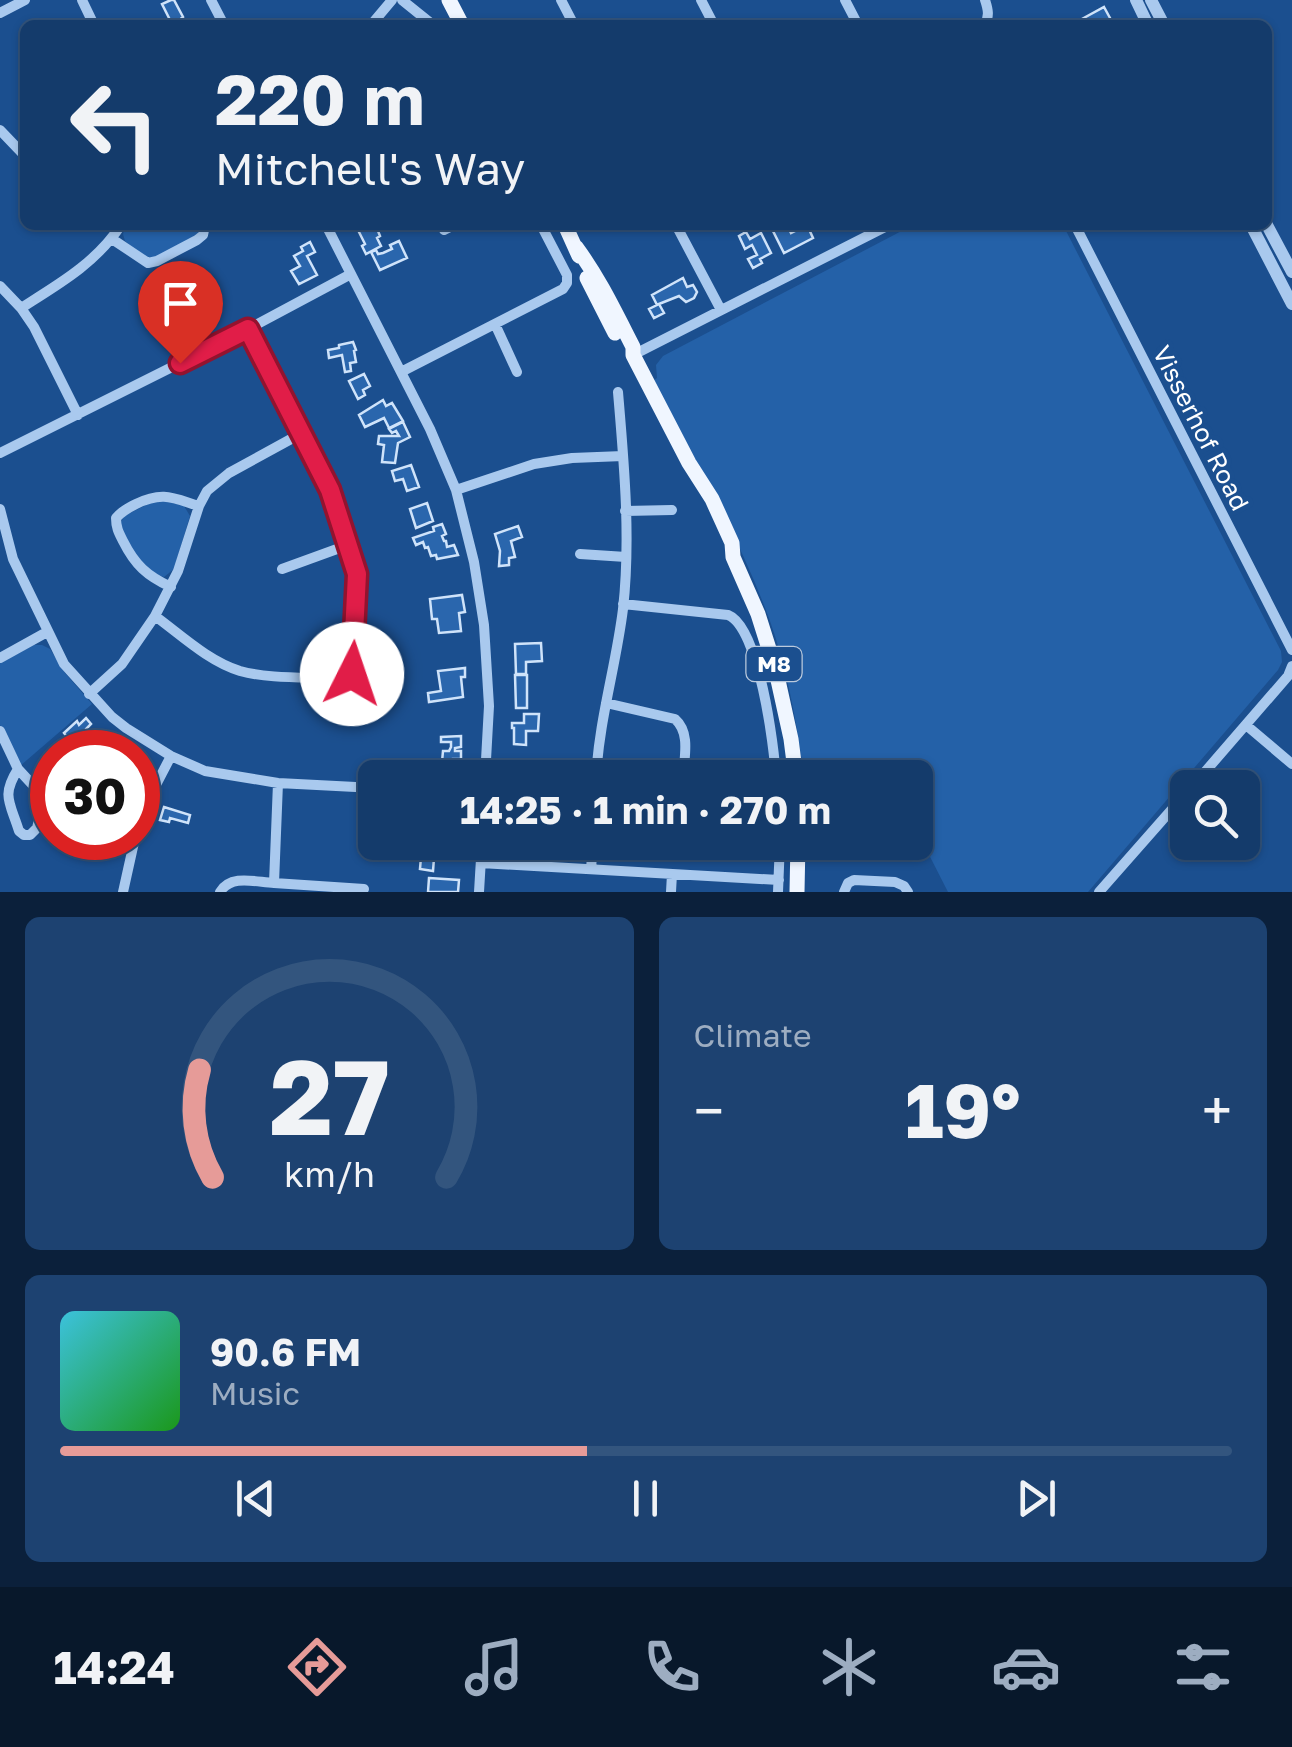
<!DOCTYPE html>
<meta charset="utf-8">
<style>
:root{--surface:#143b6b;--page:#1d4271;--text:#f1f3f6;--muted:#9dadc1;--line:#33557e;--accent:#e69b98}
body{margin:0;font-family:"Golos Text",sans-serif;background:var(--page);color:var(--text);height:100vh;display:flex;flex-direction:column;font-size:38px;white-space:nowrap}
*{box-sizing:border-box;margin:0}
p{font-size:32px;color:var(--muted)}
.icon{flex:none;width:55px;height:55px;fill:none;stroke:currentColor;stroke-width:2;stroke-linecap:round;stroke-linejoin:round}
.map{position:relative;height:892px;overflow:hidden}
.drawer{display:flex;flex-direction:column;gap:25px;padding:25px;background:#0b203b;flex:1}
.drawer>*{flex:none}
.banner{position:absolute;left:20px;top:20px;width:1252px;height:210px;border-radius:15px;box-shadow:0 2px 8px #0004,0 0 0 2px var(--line);background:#143b6b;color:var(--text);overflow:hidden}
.tools{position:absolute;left:1170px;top:770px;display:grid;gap:20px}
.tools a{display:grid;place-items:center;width:90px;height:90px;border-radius:15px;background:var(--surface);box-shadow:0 2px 8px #0004,0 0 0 2px var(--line);font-size:50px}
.speed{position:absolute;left:30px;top:730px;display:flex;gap:20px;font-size:50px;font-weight:700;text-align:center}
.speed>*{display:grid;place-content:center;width:130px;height:130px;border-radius:50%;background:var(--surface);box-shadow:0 2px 8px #0004,0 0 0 2px var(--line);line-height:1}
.speed .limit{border:15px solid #d22;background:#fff;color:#111}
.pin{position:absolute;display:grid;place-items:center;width:85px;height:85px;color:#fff;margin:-102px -42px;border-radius:50% 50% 50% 0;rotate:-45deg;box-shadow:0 0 10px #0007}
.pin .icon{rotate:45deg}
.me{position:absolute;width:110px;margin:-55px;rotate:4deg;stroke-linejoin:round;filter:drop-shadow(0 0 8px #0008)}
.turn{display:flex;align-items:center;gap:35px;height:210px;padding:0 30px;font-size:45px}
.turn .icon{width:130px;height:130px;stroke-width:2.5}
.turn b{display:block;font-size:70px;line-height:85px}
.big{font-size:75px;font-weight:700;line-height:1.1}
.drawer .widget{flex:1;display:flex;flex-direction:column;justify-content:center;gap:15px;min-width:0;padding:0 35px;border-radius:15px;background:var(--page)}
.drawer .dial{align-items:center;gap:0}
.dial svg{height:260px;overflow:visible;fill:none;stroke:var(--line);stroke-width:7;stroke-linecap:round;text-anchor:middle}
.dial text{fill:var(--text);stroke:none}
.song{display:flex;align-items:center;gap:30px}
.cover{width:120px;height:120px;border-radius:15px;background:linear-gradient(135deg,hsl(190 70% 55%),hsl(120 70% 35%))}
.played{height:10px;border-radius:5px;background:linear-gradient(90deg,var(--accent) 45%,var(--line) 45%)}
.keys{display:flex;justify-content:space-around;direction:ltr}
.heat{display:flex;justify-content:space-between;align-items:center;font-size:55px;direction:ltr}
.drawer .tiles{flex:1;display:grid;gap:25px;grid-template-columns:1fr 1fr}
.widget:last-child{grid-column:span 2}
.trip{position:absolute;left:358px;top:760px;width:575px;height:100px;border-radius:15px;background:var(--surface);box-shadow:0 2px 8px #0004,0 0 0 2px var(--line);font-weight:700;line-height:100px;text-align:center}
.menu{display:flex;height:160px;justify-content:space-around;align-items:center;background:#08182b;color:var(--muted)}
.menu .icon{width:70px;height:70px}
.menu .active{color:var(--accent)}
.menu b{font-size:45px;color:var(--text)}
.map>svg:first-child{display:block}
.green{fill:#2461a8}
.building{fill:#2a66ad;stroke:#cfe3fa;stroke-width:2.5}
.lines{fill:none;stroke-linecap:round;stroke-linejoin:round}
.minor{stroke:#a9c9ee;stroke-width:10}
.tertiary{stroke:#a9c9ee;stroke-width:12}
.primary{stroke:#f0f6ff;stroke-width:15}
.route-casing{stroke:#92132f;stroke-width:25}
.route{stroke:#e11d48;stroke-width:18}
.labels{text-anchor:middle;stroke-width:10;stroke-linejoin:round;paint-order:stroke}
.shield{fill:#1b4f8f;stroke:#bbcadd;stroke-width:2.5}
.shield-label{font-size:22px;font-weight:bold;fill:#fff}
.street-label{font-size:25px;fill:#fff;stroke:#1b4f8f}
</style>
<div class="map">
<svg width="1292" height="892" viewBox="0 0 1292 892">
<rect width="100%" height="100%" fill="#1b4f8f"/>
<!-- green -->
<path class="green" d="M126,225h74l1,5c-11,13 -39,28 -56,28l-20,-17 -2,-7z
M913,225h150l218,426 1,11 -4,8 -190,222h-140l-26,-51 -7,-1v-62l-111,-1c-7,-53 -16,-105 -34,-156 -30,-83 -76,-162 -116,-241l3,-2 -1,-13 7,-9z
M158,499l26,7 6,10 -16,53 -10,8c-23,-7 -37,-31 -44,-53l4,-8z
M34,645h8l8,4 15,24 27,31 -72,62 -20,-41v-62z
M491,843v-1l94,1 -2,12 -7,6 -75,-5 -7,-3z"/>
<!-- building -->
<path class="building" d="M171,0h3l9,17 -10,8h-13l10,-5 -8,-16z
M1104,7l6,11 -3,2 3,5h-25l-3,-6z
M359,225h23l-4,6 2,5 -3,2 4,8 -15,8 -4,-8 3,-2 -9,-18z
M770,225h17l4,8 16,-8 6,13 -29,15z
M746,232l4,7 11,-6 10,20 -11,6 2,4 -9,5 -5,-9 9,-4 -5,-10 -7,4 -6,-13z
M399,241l8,17 -27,12 -9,-18 5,-2 2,4 5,-1 9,-4 -2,-4z
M310,242l5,10 -8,4 10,19 -18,9 -8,-13 9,-5 -6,-10 9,-5 -2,-4z
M683,278l4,9 6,-2 4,7 -3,6 -8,4 -7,-6 -20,8 5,9 -10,5 -5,-9 8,-4 -5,-10z
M353,342l3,8 -2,1 2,11 -6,1 1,8 -6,1 -3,-17 -13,3 -1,-8 11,-2v-3z
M364,374l6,12 -7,4 2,5 -7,4 -9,-18z
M383,400l3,6 6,-3 11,18 -14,7 -5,-10 -19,9 -6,-12z
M403,422l7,15 -12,6 -3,20 -13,-1 2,-17 -6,-1 1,-8h20l-3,-5 -4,2 -3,-4z
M411,465l8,22 -12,4 -4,-12 -8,2 -3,-10z
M427,503l6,18 -17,7 -6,-19z
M442,524l4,10 -4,2 2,5h2l1,6 7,-2 4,10 -21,4 -1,-4 -5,1 -3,-9 -3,1 -2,-6 -7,3 -3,-7 21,-7 -1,-4z
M518,526l4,11 -11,4 4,16 -6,1v7l-10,1 1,-15 -5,-17z
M462,595l3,17 -6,1 2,18 -22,2 -2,-14h-5l-2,-20z
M541,643l1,18 -16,1v12h-10l-1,-30z
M465,668v9h-4l2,20 -34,5 -1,-9 13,-2 -3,-20z
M515,675h12v33h-11z
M524,714h15l-1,17h-12v14l-12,-1v-16h-2v-5h12z
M86,718l5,6 -5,5v4l-13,12 -9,-12 13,-12 2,4z
M461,736v11l-6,1v3h6v8h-8v4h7v9l-33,-2 1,-9 14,1 1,-11h6l2,-4v-5h-10v-5z
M164,807l26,8 -2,8 -18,-5 -1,4 -9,-2z
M441,842h19l-1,7 -5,-1 -1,11 -19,-1 -1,13 -13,-2 2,-24h19z
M429,878l30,2 -1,12h-30z"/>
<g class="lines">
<!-- minor -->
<path class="minor" d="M82,0l12,25
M211,0l13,25
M402,0l31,25
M561,0l13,25
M701,0l13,25
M845,0l13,25
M0,13l25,-13
M371,25l21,-25
M984,25c6,-8 4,-16 1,-25
M0,130l23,24
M326,225l104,204 26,61 18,72 10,63 5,81 -4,72
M676,225l45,85
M1075,225l217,425
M444,230l10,-5
M112,239l36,24 9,-2 40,-21 6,-5 2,-10
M0,286l21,22 13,19 44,88
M21,308c38,-24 75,-45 100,-83
M495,324l22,48
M633,355l256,-130
M401,372l162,-83 4,-6v-8l-26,-50
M0,453l248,-124 103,-55
M456,490l78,-26 38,-6 51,-2
M0,509l13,50 51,105 48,53 14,11 45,28 34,15 73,12 97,5
M625,511l47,-1
M580,554l46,3
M282,569l66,-24
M171,587c-24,-11 -36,-22 -48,-46 -4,-8 -7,-13 -7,-23 6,-7 12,-10 20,-14 27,-13 37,-6 63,2
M623,604l105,11c31,12 46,130 48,163
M155,616c26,19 53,45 85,55 29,8 69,6 100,8l12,-5 5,-100 -28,-85 -81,-160
M0,658l47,-26
M89,694l33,-30 33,-48 23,-45 21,-65 8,-15 22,-18 73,-40
M606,703l69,16c16,14 9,39 8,59
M1246,725l46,39
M0,731l18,38 24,26 1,9 -6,24 -7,7h-6l-5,-4c-9,-29 -18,-35 -1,-62
M596,778c3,-58 20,-112 27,-169 8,-71 1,-146 -5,-217
M1191,788l97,-112 4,-10
M138,830l8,-26 25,-48
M679,843v-1
M481,863l298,17
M591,869l2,-27
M274,883l90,6
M123,892l12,-54
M220,892c11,-18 35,-10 54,-9l4,-100
M479,892l3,-50
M671,892l1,-18
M778,892l2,-50
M844,892l4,-9 6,-3 41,2 9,4 4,6
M1099,892l89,-101"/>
<!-- tertiary -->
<path class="tertiary" d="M1136,0l12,25
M1151,0l13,25
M1251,225l41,79
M1267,225l25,47"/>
<!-- primary -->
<path class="primary" d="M449,0l13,25
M565,225l14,31
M576,247c23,31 39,65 57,100v8l56,108 23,36 20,44 1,14 25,57 18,57 15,68 5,39
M587,278l28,55
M797,892l1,-50"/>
</g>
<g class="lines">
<!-- route casing -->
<g class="route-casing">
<path id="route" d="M180,363l68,-34 82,161 27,84 -5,100"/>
</g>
<!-- route -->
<use href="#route" class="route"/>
</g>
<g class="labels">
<!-- shield labels -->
<rect class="shield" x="746.5" y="647" width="55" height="34" rx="8"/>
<g class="shield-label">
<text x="774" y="672">M8</text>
</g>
<!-- street labels -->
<g class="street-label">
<text transform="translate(1201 428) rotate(63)" y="9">Visserhof Road</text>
</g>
</g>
</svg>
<div class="tools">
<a><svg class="icon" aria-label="search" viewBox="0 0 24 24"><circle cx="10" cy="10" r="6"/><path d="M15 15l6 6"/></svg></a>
</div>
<div class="speed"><div class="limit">30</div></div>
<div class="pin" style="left:180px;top:363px;background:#d93025"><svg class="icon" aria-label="arrive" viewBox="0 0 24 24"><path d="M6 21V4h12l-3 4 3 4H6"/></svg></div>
<svg class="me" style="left:352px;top:674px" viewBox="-20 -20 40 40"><circle r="19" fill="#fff"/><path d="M0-13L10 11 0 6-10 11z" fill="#e11d48"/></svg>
<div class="trip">14:25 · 1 min · 270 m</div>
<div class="banner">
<div class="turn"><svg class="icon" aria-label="left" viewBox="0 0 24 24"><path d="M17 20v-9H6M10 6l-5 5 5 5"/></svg><div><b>220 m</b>Mitchell's Way</div></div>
</div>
</div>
<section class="drawer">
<div class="tiles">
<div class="widget dial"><svg viewBox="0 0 100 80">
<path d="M14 69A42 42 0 1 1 86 69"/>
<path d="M14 69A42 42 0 0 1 10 36" stroke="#e69b98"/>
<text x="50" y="56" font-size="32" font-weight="700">27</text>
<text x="50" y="72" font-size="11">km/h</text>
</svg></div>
<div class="widget"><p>Climate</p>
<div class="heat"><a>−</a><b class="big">19°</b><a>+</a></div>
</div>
<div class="widget">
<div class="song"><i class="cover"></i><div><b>90.6 FM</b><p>Music</p></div></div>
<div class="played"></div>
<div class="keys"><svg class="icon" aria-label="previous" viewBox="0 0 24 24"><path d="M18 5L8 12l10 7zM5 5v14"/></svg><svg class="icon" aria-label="pause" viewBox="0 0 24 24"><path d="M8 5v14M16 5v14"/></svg><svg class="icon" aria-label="next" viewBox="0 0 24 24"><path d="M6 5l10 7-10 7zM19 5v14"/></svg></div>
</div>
</div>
</section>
<nav class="menu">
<b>14:24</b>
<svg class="icon active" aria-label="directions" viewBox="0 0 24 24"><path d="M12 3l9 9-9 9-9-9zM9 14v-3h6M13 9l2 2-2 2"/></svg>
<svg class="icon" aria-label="music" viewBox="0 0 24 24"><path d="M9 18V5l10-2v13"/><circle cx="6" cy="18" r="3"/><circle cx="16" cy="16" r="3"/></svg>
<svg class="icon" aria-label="phone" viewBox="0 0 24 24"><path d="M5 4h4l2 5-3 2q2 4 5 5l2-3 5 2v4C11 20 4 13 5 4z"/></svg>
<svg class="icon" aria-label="climate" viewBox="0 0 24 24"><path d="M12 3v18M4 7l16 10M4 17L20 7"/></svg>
<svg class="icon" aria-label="car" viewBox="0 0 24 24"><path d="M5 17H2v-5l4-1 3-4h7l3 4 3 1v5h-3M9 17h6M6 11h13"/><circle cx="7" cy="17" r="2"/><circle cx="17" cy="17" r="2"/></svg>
<svg class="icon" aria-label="filters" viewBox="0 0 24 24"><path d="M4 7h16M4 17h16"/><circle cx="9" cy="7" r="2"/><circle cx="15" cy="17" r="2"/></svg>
</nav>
